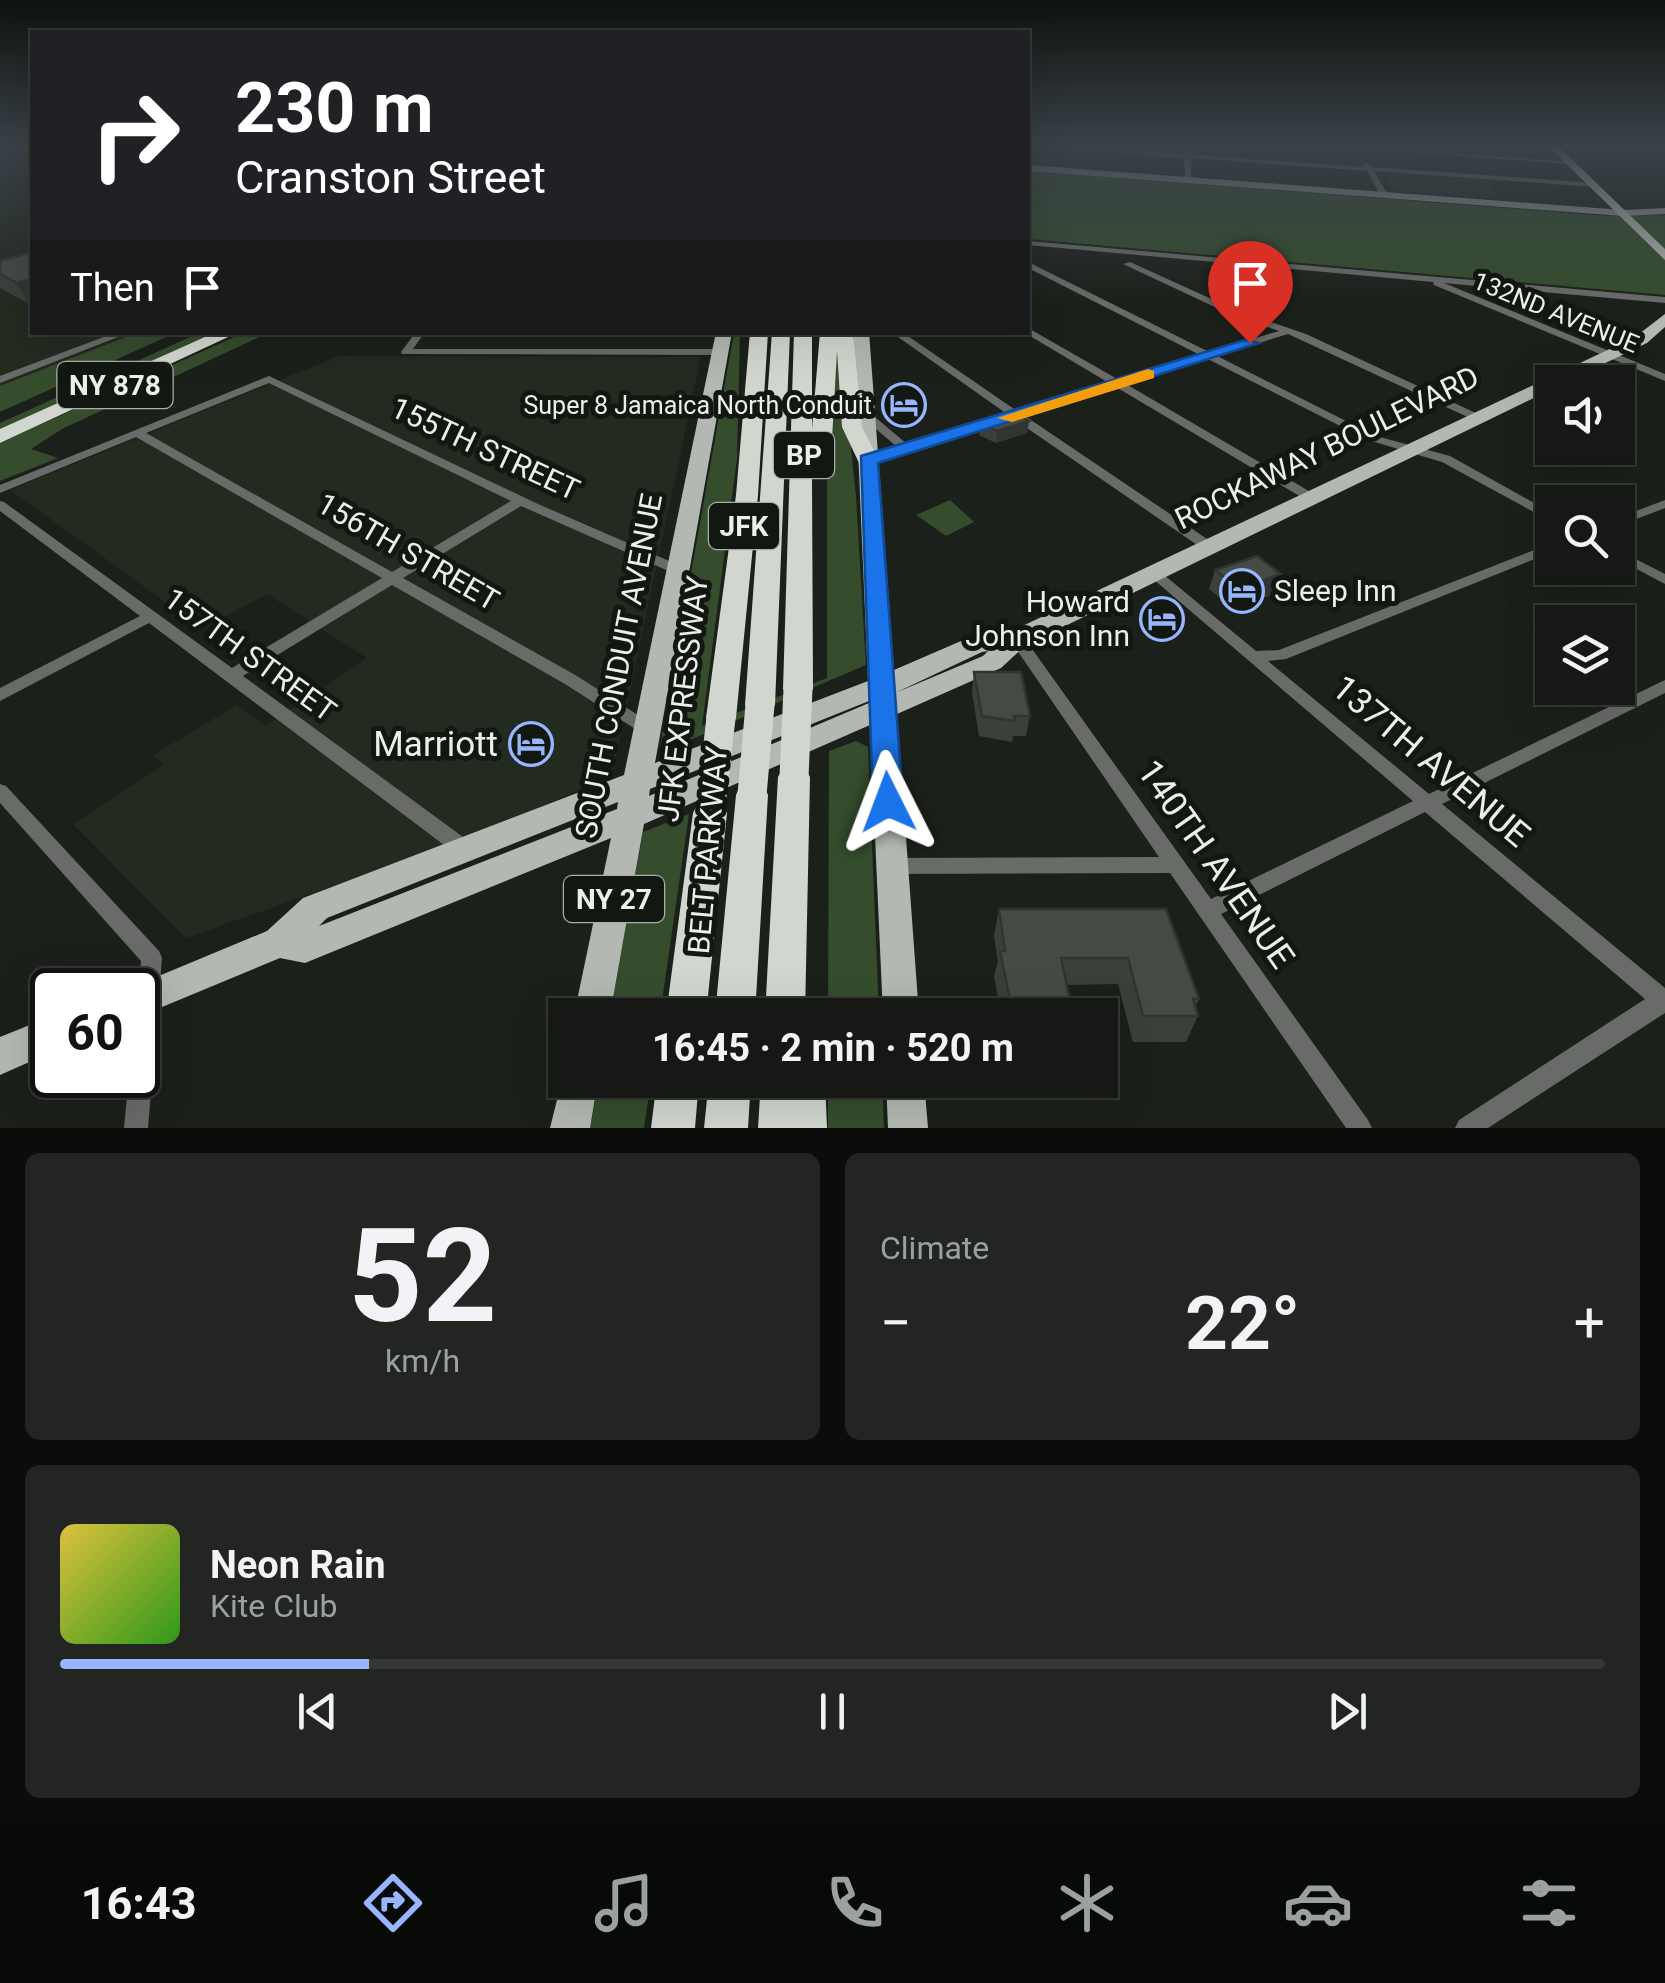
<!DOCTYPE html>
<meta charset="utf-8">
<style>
:root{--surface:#151814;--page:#222522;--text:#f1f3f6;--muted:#9da0a0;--line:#343734;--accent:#96b6fd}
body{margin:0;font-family:Roboto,sans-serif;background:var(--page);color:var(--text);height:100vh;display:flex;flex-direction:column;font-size:38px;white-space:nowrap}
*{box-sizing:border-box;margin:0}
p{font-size:32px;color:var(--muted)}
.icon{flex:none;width:55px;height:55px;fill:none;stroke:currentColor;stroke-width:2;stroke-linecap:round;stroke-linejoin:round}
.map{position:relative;height:1128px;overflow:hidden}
.panel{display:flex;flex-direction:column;gap:25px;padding:25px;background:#0c0d0b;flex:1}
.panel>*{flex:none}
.guide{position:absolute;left:30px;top:30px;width:1000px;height:305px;border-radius:0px;box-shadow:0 10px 40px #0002,0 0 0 2px var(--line);background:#202124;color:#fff;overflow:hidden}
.fabs{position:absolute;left:1535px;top:365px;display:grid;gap:20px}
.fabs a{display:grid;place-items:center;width:100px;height:100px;border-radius:0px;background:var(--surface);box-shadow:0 10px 40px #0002,0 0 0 2px var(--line);font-size:50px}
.speed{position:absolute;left:30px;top:968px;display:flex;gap:20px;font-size:50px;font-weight:700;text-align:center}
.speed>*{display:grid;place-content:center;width:130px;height:130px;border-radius:50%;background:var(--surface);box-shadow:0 10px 40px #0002,0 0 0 2px var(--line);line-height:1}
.speed .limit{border:5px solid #111;border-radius:15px;background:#fff;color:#111}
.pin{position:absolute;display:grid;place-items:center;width:85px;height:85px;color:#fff;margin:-102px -42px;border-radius:50% 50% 50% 0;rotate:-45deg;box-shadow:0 0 10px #0007}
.pin .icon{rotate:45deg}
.me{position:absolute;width:110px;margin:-55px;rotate:357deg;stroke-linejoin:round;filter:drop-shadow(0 0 8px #0008)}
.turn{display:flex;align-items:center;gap:35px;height:210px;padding:0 40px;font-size:45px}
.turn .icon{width:130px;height:130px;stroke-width:2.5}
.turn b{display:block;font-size:70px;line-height:85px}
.then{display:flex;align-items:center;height:95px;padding:0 40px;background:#0003;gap:20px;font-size:38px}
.big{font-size:75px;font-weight:700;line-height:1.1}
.panel .tile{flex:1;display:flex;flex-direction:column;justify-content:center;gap:15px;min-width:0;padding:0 35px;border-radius:15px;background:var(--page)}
.panel .dial{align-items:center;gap:0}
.dial b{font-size:130px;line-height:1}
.song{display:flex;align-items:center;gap:30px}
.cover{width:120px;height:120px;border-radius:15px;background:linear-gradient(135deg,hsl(50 70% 55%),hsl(110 70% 35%))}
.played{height:10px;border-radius:5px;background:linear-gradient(90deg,var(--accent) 20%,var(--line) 20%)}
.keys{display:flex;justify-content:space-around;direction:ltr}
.heat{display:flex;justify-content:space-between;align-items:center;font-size:55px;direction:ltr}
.panel .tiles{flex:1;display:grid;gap:25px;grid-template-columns:1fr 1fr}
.tile:last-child{grid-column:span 2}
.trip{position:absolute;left:548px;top:998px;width:570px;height:100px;border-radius:0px;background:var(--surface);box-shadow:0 10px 40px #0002,0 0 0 2px var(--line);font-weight:700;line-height:100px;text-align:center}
.tab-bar{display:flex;height:160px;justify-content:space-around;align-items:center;background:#080a08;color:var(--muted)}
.tab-bar .icon{width:70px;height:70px}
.tab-bar .active{color:var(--accent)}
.tab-bar b{font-size:45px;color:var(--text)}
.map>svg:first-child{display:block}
.built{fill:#232a20}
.green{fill:#354d2d}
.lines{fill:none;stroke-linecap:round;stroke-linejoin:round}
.minor{fill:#686b68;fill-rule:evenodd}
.secondary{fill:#939691;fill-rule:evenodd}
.primary{fill:#b3b8b2;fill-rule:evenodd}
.motorway{fill:#d1d7cf;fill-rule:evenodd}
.motorway-bridge{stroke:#d1d7cf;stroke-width:29}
.wall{fill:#3c403a}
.shaded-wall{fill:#313430}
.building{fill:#464a44;stroke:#313430;stroke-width:2.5}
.route{fill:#1a73e8;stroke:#114b97;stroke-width:2.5}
.slow{fill:#f59e0b}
.labels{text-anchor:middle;stroke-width:10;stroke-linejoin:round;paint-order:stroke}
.far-street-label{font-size:25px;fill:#ecefeb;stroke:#131711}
.far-poi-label{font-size:25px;fill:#ecefeb;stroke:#131711;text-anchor:end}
.shield{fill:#131711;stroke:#abaeaa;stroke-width:2.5}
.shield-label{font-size:28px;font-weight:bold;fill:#ecefeb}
.street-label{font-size:30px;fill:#ecefeb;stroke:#131711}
.poi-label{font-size:30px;fill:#ecefeb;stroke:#131711;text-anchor:start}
.near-poi-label{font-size:35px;fill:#ecefeb;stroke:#131711;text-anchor:end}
.near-street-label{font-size:35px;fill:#ecefeb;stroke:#131711}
</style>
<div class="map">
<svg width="1665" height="1128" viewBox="0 0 1665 1128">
<rect width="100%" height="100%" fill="#1c201a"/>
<!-- built -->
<path class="built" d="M0,146h32v186l128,1 -160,71z
M1383,172l102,7 17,20 -108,-8z
M339,356l362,1 -89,419 -144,62 -282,100 -113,-114 91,-59 -11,-10 84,-50 29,21 101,-68 -100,-64 -64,35 -193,-139z"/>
<!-- green -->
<path class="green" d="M1028,171l578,45 59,-1v80l-637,-56z
M136,333h39l-175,79v-26z
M199,333h25l-224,100v-10z
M243,333h25l-206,96 -31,20 27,9 -58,23v-38z
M734,333h6l-3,125 -35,268 125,-48v-220l7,-118 6,1 16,156 10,168 -195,83 -11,-1z
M950,500l24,22 -28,14 -30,-21z
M856,741l12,6 11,268h-51l1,-264z
M689,814l-29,201h-50l33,-183z
M599,1080h52l-7,48h-54z
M828,1080h54l2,48h-56z"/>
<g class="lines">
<!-- minor -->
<path class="minor" d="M1037,146h23l124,8v-8h6v9l175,12 -1,-2 3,-2 5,4 223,16 3,2 -3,2 -221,-16 14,24 -4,2 -4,-2 -13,-24 -176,-13v22l-3,2 -3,-2 -1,-22z
M1324,146h24l227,16 -3,2z
M1577,146h20l-40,5 -3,-2z
M1028,241l637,56v6l-221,-20 221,91v7l-231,-96 -1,-3 -405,-37z
M1028,262l181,90 70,-21 -47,-16 -109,-51 7,-2 108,49 68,23 174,81v4h-8l-184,-85 -71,22 159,80 74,20 102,57v9l-110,-60 -74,-22 -160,-81 -82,25 188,110 2,3 -2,3h-8l-190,-113 -91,29 188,127 2,3 -2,3h-10l-189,-130 -142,44h-8l-2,-3 2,-3 33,-10 -36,-31v-4h8l38,32 100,-30 -116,-82h11l115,79 92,-28 -84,-50 3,-1v-4l91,52 81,-25 -172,-87z
M117,332h14l-131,51v-7z
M416,332h9l-12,17h307l5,3 -5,3 -318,-1 -1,-2z
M269,376l269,128 145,63 2,3 -2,3h-10l-152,-67 -118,72 174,98 75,48 2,4 -2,4 -6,2 -6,-2 -75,-48 -173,-99 -149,91 231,169 2,6 -2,6 -7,2 -7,-2 -311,-234 -149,78v-13l140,-72 -140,-105v-10l4,1 228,166 150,-90 -246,-141 -136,56v-8zM269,383l242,118 -119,71 -246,-139z
M1665,500v8l-47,18v-8z
M1552,543v9l-266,107 -18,2 161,133 236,-114v13l-223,111 223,184v25l-177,115h-33l4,-8 186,-121 -220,-187 -204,102 147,206 4,8h-26l-176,-255 -277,1 -7,-2 -3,-6 3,-6 7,-2 266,-1 -147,-214 -3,-4 3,-4h10l189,264 202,-98 -267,-228 7,-4 5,1 98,81 23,-1z
M1618,550l47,24v10l-47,-25z
M0,784l6,2 153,165 3,7 -14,170h-24l5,-53h9v-78l3,-36 -141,-158z"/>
<!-- secondary -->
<path class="secondary" d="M1028,165l595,45 42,-2v6l-42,2 -595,-45z"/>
<!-- primary -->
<path class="primary" d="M1548,146h10l107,103v11z
M1665,314v13l-18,16 -81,39h-14v7l-526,256 -25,23 -104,46 22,301h-36l-13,-290 -226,99 -34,191h-36l37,-177 -306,125 -25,-5 -142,59v-27h-13l142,-59 36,-33 321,-123 92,-443h16l-77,431 213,-82 -15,-349h16l25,338 74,-32 44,-7 623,-294zM988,651l-5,5 -88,37 87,-41zM869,701v2l-220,93 1,-7zM618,802l-1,7 -298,117 8,-8z
M52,1016v36l-52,23v-38z
M565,1068v12h33l-8,48h-40z
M886,1080h38l4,48h-40z"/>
<!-- motorway -->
<path class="motorway" d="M216,332h23l-239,111v-14z
M750,332h18l-10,163 -22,223 -4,8 -11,3 -11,-3 -4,-8 30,-223z
M772,332h18l-15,373 -5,8 -10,3 -10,-3 -5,-8z
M794,332h18v97l8,-97h33l9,95 17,33 -3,5h-16l-18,-38 -5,-76 -7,123 -3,5h-15l1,210 -5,7h-20l-5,-7z
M794,764l11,4 5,9 -5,238h-40l13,-238 5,-9z
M752,782l12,4 4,9 -13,220h-40l21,-220 4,-9z
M710,799l12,4 5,10 -21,202h-40l27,-202 5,-10z
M657,1080h42l-4,48h-44z
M709,1080h42l-3,48h-44z
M761,1080h64l2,48h-69z"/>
<!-- motorway-bridge -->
<path class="motorway-bridge" d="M794,777l4,-88
M752,795l8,-90
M710,813l11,-95"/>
</g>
<!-- wall -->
<path class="wall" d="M32,252v50l-4,1 -28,-15v-27z
M1029,421l-2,12 -31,10 -17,-8 2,-11z
M1215,570l66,4 -7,20 -42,14 -23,-19z
M974,672l56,44 -4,20h-13l-1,6 -33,-6 -7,-44z
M999,909h167l33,90 -4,8 3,9 -12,26h-53l-15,-58 -52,1 7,30h-71l-8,-38 4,-16 -4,-25z"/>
<!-- shaded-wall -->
<path class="shaded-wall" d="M32,279v23l-4,1 -11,-20z
M1029,421l-2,12 -31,10 1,-12z
M1281,574l-7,20 -42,14 7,-19z"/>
<!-- building -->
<path class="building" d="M32,252v27l-15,4 -17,-9v-13z
M1017,413l12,8 -32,10 -16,-7z
M1257,556l24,18 -42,15 -24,-19z
M974,672h47l9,44h-16l1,5 -33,-5z
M999,909h167l33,90h-6l5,17h-55l-15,-58h-67l12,57h-60l-13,-64h5z"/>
<!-- sky -->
<linearGradient id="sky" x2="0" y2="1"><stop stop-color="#0f120e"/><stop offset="0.48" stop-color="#3a4249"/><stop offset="1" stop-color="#3a4249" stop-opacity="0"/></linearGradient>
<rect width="1665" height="303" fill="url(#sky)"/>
<!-- route -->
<path class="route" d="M1245,340l14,3 -381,120 25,339 -5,8 -10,4 -11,-4 -4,-8 -12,-346z"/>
<!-- slow -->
<path class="slow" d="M1148,369l6,2v7l-142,44 -15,-4z"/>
<!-- icons -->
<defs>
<g id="hotel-ring" transform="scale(2.25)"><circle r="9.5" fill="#131711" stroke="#96b6fd" stroke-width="1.5"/><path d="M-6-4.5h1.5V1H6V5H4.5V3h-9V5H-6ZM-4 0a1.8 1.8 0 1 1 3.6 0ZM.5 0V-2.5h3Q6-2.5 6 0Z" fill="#96b6fd"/></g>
</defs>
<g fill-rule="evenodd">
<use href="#hotel-ring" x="904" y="405"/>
<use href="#hotel-ring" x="1242" y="591"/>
<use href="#hotel-ring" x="1162" y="619"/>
<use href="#hotel-ring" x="531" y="744"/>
</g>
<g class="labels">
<!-- far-street labels -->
<g class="far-street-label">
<text transform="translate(1556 312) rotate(22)" y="9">132ND AVENUE</text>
</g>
<!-- far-poi labels -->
<g class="far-poi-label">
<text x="872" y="414">Super 8 Jamaica North Conduit</text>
</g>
<!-- shield labels -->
<g class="shield">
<rect x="57.5" y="362" width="115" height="46" rx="8"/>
<rect x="774" y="432" width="60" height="46" rx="8"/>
<rect x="709" y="503" width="70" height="46" rx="8"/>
<rect x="564" y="876" width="100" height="46" rx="8"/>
</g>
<g class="shield-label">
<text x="115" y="395">NY 878</text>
<text x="804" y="465">BP</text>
<text x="744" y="536">JFK</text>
<text x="614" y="909">NY 27</text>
</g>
<!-- street labels -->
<g class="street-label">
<text transform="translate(1327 448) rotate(-26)" y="10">ROCKAWAY BOULEVARD</text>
<text transform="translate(485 449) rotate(25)" y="10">155TH STREET</text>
<text transform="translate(408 552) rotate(30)" y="10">156TH STREET</text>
<text transform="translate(250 655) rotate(36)" y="10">157TH STREET</text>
<text transform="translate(619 666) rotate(-79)" y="10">SOUTH CONDUIT AVENUE</text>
<text transform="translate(683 699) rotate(-83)" y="10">JFK EXPRESSWAY</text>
<text transform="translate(708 850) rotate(-85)" y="10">BELT PARKWAY</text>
</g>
<!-- poi labels -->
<g class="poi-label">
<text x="1274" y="601">Sleep Inn</text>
<text x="1130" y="612" text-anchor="end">Howard<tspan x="1130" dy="34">Johnson Inn</tspan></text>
</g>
<!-- near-poi labels -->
<g class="near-poi-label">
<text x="498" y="756">Marriott</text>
</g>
<!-- near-street labels -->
<g class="near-street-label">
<text transform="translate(1431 761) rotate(40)" y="12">137TH AVENUE</text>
<text transform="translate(1216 864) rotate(55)" y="12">140TH AVENUE</text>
</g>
</g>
</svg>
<div class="fabs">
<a><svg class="icon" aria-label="sound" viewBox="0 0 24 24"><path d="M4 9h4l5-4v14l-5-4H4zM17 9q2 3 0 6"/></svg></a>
<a><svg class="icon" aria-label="search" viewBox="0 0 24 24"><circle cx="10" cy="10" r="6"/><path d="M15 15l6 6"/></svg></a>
<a><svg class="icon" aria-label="layers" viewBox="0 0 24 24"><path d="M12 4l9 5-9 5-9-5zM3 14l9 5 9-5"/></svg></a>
</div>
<div class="speed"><div class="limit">60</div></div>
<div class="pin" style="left:1250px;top:343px;background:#d93025"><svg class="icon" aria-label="arrive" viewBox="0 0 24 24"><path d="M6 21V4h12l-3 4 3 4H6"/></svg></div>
<svg class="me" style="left:888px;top:802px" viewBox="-20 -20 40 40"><path d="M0-17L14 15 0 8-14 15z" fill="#1a73e8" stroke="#fff" stroke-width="4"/></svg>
<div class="trip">16:45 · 2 min · 520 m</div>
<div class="guide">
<div class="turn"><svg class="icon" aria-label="right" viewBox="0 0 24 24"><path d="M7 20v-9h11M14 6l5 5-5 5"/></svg><div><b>230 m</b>Cranston Street</div></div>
<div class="then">Then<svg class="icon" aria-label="arrive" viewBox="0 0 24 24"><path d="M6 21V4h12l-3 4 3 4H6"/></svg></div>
</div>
</div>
<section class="panel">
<div class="tiles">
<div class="tile dial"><b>52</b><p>km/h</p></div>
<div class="tile"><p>Climate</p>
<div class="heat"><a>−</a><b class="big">22°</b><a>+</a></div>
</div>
<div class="tile">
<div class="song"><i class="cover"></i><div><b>Neon Rain</b><p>Kite Club</p></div></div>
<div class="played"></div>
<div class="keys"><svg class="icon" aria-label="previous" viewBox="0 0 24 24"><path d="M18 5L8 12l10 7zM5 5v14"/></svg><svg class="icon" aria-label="pause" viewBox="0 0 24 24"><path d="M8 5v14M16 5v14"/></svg><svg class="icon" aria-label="next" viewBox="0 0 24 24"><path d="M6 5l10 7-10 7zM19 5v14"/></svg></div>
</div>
</div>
</section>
<nav class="tab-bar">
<b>16:43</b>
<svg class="icon active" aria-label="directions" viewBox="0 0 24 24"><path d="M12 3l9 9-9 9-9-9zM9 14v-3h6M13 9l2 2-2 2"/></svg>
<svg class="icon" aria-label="music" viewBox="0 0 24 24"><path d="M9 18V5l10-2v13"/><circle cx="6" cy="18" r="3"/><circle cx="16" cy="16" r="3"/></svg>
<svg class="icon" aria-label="phone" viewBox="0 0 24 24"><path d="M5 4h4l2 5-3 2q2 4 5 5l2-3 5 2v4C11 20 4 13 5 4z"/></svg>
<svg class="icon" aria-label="climate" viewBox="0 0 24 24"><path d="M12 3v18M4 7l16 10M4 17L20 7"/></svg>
<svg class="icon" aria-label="car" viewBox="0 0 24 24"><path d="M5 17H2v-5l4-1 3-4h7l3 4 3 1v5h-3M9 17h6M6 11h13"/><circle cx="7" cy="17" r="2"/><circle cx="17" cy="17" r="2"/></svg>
<svg class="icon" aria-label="filters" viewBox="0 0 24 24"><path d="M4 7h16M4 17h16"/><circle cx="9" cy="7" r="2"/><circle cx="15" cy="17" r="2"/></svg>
</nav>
